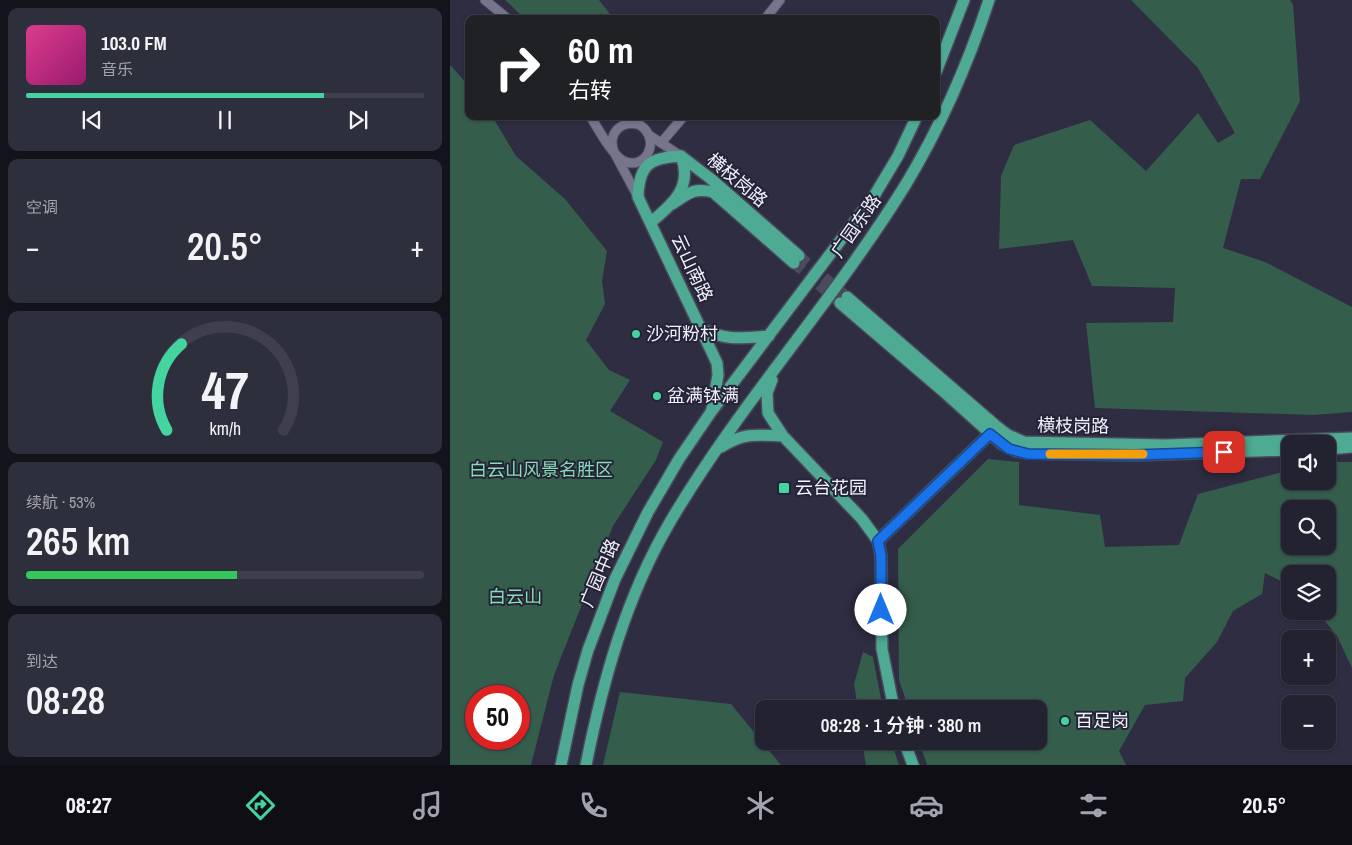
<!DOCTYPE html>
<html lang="zh">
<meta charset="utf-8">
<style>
:root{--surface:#222231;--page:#2e2f3d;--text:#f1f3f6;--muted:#a2a4ab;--line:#3f3f4d;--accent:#44d49f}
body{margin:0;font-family:"Archivo Narrow","Noto Sans SC",sans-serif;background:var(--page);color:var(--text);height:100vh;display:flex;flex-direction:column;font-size:19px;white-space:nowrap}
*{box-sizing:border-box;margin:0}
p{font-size:16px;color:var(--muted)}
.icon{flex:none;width:28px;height:28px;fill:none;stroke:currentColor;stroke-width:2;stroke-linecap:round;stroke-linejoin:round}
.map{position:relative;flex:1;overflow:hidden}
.drawer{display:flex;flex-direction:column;gap:8px;padding:8px;background:#13131b;width:450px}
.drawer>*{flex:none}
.guide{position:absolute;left:15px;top:15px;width:475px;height:105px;border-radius:10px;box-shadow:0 1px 4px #0004,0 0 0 1px var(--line);background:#202124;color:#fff;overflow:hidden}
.controls{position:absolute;left:831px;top:435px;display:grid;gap:10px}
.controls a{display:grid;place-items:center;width:55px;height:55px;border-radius:10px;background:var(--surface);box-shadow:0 1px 4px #0004,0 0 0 1px var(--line);font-size:25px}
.speed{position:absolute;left:15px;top:685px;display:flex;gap:10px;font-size:25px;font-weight:700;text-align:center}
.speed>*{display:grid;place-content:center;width:65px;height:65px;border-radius:50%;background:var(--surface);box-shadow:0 1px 4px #0004,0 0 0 1px var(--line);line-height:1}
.speed .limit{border:8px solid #d22;background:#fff;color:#111}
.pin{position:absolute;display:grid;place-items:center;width:42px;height:42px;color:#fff;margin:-21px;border-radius:10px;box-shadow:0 2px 8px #0006}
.me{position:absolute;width:55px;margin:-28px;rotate:0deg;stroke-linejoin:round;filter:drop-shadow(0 0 4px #0008)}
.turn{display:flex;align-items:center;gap:18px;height:105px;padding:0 20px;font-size:22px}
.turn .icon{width:65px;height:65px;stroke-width:2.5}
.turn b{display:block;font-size:35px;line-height:42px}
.big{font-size:38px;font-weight:600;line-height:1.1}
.drawer .tile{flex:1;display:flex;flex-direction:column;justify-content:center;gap:8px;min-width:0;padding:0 18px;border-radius:10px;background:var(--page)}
.drawer .dial{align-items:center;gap:0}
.dial svg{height:130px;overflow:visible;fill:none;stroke:var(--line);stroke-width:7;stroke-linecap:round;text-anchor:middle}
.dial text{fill:var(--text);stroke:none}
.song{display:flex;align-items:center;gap:15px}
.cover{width:60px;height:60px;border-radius:8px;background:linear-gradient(135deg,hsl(330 70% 55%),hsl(320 70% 35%))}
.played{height:5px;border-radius:2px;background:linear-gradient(90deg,var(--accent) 75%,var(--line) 75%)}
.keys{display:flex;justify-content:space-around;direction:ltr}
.heat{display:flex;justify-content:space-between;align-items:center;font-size:28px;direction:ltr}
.charge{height:8px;border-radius:4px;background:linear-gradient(90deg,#34c759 53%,var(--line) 0)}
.trip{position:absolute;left:305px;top:700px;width:292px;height:50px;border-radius:10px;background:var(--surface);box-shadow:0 1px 4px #0004,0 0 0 1px var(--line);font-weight:600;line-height:50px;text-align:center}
.dock{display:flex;height:80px;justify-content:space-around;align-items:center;background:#0e0e14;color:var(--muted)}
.dock .icon{width:35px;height:35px}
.dock .selected{color:var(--accent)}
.dock b{font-size:22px;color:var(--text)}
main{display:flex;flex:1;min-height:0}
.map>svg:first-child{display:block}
.green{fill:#355d4c;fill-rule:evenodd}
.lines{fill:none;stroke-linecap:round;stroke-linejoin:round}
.major-tunnel{stroke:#4b4a5d;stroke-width:11;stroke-dasharray:11 5.5;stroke-linecap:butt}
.minor-casing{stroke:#4b495a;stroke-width:11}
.major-casing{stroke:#4b495a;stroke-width:14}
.minor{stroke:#76758c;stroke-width:9}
.major{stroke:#4eaa93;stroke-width:11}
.route-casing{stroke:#114b97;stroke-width:12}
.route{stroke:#1a73e8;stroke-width:9}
.slow{stroke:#f59e0b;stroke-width:9}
.poi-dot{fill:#44d49f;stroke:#252336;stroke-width:2}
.labels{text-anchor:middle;stroke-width:4;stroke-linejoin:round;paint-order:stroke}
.street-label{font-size:18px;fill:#f0effc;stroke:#252336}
.poi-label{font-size:18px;fill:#f0effc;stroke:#252336;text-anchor:start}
.park-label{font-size:18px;fill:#84ddb6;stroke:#252336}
</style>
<main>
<section class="drawer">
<div class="tile">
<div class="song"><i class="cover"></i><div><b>103.0 FM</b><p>音乐</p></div></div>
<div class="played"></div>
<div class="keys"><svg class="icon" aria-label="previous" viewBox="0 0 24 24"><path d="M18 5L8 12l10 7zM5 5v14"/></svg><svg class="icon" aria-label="pause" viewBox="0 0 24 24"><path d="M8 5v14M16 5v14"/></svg><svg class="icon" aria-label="next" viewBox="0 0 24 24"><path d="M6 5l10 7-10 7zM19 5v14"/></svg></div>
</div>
<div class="tile"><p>空调</p>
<div class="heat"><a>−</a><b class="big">20.5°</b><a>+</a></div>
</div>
<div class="tile dial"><svg viewBox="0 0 100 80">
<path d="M14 69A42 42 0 1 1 86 69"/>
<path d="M14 69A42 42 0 0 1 23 16" stroke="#44d49f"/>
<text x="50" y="56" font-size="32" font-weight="700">47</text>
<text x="50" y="72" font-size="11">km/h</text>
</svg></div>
<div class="tile"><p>续航 · 53%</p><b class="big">265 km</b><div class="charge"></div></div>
<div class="tile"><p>到达</p><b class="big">08:28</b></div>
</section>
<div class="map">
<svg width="902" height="765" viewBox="0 0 902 765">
<rect width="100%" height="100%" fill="#2e2d41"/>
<!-- green -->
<path class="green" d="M55,0h94l15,19h-89z
M681,0h159l3,4 7,97 -40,78h-19l-18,69 42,14 87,45v105l-39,3 -218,-7 -9,-85 87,-1 2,-34 -83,-2 -19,-46 -74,9 2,-73 13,-31 76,-25 56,51 52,-58 20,30 17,-10 -37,-65z
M0,65l19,21v30h23l24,40 49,43 42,52 -5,30 3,23 -19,36 23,30 21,10 -20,31 53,31 -7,18 -43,66 -59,149 -23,90h-81zM26,696h43v43h-43z
M538,459l31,3v43l81,10 5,32 74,-2 19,-51 92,-24v11h38v-19h24v206l-15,-32 -20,-25h11v-37h-38v12l-25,-13 -3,21 -29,17 -16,31 -32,36 -2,23 -38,4 -26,46 7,14h-199l-8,-24h120v-32h-130l-10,-29 -1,-131zM840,509h38v37h-38z
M413,652l10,5 10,52h-25l-4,-25z
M170,692l111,12 50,61h-178z
M412,741h29l8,24h-33z"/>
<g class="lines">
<!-- major-tunnel -->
<path class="major-tunnel" d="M349,256l48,41
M344,263l46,40"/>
<!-- minor casing -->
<g class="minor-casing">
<path id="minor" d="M35,0l23,19
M315,19l15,-19
M140,116c8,12 20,36 32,44 22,13 41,-19 18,-35 -20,-6 -34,10 -25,29l23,43
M199,135l32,21
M211,143l23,-27"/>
</g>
<!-- major casing -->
<g class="major-casing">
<path id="major" d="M486,72l28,-72
M231,156c-31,2 -42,8 -43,41l79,166 1,12 -6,34
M231,156l30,23 88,77
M222,204c16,-10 21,-17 41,-12l81,71
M201,222c22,-18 42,-35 30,-66
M397,297l148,128 13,10 16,7 142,3 186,-7
M390,303l103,88 59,53 14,7 12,2 107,2 155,-5
M251,329c27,12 40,9 68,7
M322,380l-5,13 1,20 15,23 79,83 16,22 3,15 1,93 12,60
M271,447c24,-15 35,-12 62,-11
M878,449l24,-2
M428,541l116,-111
M454,741l9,24
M111,765l17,-80 10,-35 27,-71 33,-67 31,-53 32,-47 163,-216 24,-40 19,-40
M136,765c17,-85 40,-168 84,-243 70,-119 164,-221 236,-338 35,-58 62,-120 83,-184"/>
</g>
<!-- minor -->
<use href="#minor" class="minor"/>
<!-- major -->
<use href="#major" class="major"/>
</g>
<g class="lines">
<!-- route casing -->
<g class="route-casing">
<path id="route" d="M431,610v-54l-3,-15 112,-107 19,15 19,5 107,1 89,-3"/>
</g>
<!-- route -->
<use href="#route" class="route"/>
<!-- slow -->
<path class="slow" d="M600,454h93"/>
</g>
<!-- markers -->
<g class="poi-dot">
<circle cx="186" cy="334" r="5"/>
<circle cx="207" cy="396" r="5"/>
<rect x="328" y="482" width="12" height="12" rx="2.5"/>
<circle cx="615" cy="721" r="5"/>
</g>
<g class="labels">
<!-- street labels -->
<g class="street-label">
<text transform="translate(287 180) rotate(40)" y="6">横枝岗路</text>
<text transform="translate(406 226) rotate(-55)" y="6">广园东路</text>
<text transform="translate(242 268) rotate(65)" y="6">云山南路</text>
<text transform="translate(623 426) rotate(1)" y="6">横枝岗路</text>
<text transform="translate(150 573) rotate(-67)" y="6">广园中路</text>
</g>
<!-- poi labels -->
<g class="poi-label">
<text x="196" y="340">沙河粉村</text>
<text x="217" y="402">盆满钵满</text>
<text x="345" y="494">云台花园</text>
<text x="625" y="727">百足岗</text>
</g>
<!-- park labels -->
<g class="park-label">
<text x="91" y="476">白云山风景名胜区</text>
<text x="65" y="603">白云山</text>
</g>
</g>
</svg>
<div class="controls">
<a><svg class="icon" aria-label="sound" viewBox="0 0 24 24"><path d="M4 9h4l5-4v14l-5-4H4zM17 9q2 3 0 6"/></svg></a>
<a><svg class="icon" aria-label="search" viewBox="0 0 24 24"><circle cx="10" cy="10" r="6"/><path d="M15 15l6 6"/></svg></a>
<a><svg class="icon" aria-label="layers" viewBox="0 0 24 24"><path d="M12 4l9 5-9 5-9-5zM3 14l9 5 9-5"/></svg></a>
<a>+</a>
<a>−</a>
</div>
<div class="speed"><div class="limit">50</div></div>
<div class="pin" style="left:774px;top:452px;background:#d93025"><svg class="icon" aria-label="arrive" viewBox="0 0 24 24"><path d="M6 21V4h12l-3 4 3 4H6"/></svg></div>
<svg class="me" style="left:431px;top:610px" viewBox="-20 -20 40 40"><circle r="19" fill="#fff"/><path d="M0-13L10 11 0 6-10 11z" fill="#1a73e8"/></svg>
<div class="trip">08:28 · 1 分钟 · 380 m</div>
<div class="guide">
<div class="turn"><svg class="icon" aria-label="right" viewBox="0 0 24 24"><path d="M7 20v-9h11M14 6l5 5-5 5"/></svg><div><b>60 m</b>右转</div></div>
</div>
</div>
</main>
<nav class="dock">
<b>08:27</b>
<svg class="icon selected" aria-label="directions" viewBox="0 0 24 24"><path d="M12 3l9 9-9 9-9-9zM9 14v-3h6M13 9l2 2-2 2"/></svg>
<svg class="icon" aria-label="music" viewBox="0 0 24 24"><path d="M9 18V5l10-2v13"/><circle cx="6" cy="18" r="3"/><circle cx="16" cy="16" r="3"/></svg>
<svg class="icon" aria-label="phone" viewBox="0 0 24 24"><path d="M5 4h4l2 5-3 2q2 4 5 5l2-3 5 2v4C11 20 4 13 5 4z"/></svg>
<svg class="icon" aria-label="climate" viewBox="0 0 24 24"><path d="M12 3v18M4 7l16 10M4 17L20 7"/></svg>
<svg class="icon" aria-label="car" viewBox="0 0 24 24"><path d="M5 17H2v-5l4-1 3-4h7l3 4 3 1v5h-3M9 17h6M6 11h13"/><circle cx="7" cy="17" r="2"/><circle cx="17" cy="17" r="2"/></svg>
<svg class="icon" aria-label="filters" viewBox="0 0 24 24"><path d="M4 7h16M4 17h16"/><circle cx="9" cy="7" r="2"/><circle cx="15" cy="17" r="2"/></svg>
<b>20.5°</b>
</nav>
